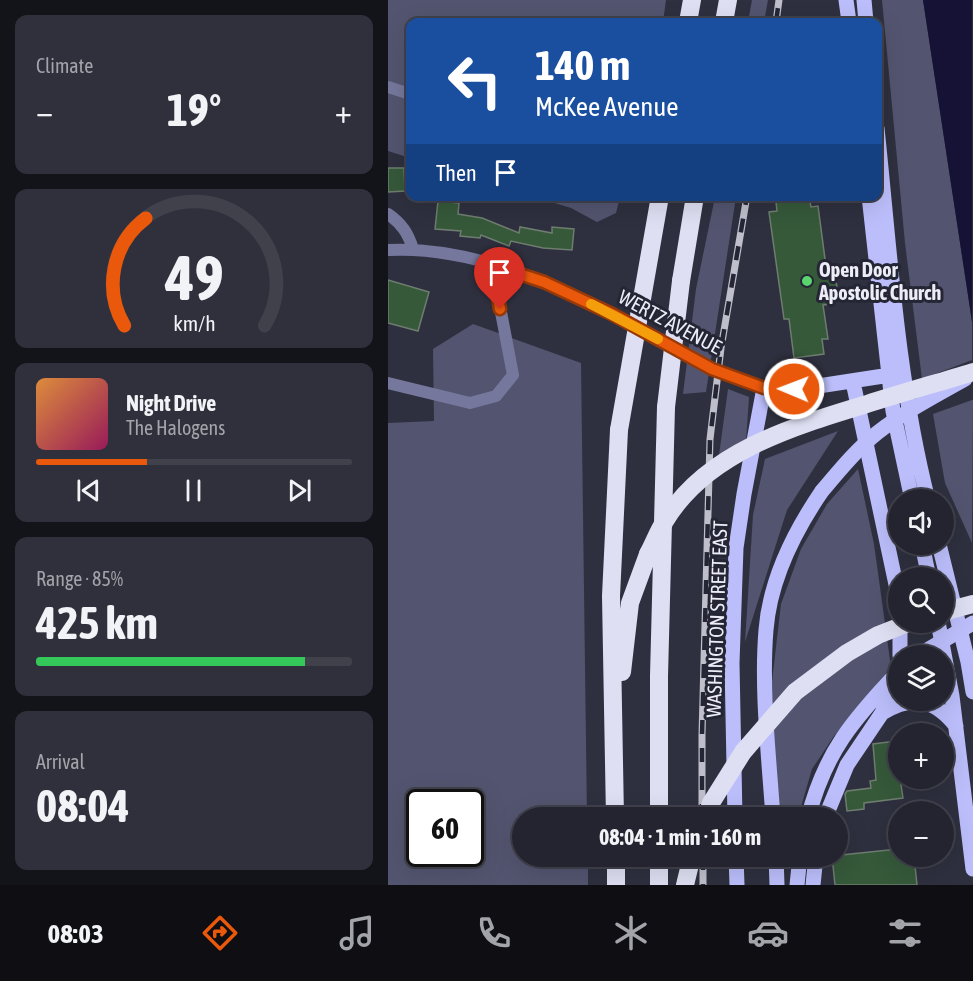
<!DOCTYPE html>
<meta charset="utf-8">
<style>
:root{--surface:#23242f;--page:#2f303b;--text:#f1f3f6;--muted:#a3a4aa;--line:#40414b;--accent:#ea580c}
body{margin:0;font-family:"Asap Condensed",sans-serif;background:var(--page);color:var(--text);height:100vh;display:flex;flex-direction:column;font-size:22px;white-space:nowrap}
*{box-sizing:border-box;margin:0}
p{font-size:20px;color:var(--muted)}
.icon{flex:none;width:33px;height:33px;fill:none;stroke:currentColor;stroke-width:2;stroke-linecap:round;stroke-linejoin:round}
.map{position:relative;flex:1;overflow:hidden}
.drawer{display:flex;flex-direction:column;gap:15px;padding:15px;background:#13141a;width:388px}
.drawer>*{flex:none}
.banner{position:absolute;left:18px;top:18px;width:476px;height:183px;border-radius:12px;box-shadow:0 6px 24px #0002,0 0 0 2px var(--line);background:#1a4fa0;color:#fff;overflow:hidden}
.buttons{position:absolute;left:500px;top:489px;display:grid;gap:12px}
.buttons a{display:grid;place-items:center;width:66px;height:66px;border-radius:50%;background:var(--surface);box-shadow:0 6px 24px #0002,0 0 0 2px var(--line);font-size:30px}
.speed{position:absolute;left:18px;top:789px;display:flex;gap:12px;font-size:30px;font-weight:700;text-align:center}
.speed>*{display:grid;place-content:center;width:78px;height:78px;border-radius:50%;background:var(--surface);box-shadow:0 6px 24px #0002,0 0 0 2px var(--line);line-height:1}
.speed .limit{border:3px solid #111;border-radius:9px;background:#fff;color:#111}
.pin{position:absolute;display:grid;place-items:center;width:51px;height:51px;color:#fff;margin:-62px -26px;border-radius:50% 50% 50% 0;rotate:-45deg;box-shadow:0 0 6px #0007}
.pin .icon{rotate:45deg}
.me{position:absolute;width:66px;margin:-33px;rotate:271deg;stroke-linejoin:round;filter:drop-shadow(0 0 4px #0008)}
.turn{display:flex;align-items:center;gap:21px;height:126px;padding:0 30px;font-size:27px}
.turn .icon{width:78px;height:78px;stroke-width:2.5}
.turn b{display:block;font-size:42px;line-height:51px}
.then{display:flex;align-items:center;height:57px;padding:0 30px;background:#0003;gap:12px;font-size:22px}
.big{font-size:45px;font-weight:700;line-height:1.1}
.drawer .card{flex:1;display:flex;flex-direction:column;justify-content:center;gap:9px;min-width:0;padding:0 21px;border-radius:12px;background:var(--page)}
.drawer .dial{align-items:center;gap:0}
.dial svg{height:156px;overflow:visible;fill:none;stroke:var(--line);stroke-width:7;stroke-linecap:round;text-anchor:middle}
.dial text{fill:var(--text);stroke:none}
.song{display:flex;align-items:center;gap:18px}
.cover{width:72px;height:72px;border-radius:9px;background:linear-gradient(135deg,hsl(30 70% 55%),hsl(330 70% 35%))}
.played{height:6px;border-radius:3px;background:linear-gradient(90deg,var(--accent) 35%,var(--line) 35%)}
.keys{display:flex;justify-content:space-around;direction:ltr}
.heat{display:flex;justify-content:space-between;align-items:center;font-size:33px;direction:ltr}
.charge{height:9px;border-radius:4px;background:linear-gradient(90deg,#34c759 85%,var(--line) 0)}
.trip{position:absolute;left:124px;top:807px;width:336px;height:60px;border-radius:30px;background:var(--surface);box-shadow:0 6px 24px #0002,0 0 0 2px var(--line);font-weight:700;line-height:60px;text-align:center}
.tab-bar{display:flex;height:96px;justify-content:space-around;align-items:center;background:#0e0e13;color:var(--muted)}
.tab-bar .icon{width:42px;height:42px}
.tab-bar .on{color:var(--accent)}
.tab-bar b{font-size:27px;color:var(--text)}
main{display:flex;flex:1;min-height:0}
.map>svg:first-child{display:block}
.green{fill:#53546f;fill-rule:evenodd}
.water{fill:#151235}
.building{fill:#36593a;stroke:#6e7d6f;stroke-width:1.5}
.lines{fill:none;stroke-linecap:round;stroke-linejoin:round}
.street{stroke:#75779c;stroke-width:12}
.primary{stroke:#bbbefa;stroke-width:15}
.highway{stroke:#dedff2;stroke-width:18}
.rail-casing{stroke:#bebfca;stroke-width:7}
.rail{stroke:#252635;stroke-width:4.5;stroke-dasharray:14;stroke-linecap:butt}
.primary-bridge{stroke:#bbbefa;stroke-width:15}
.highway-bridge{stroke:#dedff2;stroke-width:18}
.route-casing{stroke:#983908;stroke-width:15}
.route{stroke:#ea580c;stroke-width:10}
.slow{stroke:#f59e0b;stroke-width:10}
.poi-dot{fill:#5ad56e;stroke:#252635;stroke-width:2}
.labels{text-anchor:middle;stroke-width:6;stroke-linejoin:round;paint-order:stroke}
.poi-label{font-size:20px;font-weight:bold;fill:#ecedf7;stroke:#252635;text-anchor:start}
.street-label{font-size:20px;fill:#ecedf7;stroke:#252635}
</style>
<main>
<section class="drawer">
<div class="card"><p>Climate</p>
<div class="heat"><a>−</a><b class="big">19°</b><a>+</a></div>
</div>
<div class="card dial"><svg viewBox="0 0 100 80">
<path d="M14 69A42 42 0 1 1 86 69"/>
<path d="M14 69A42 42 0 0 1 25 14" stroke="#ea580c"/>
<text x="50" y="56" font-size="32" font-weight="700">49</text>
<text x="50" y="72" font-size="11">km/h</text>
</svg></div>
<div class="card">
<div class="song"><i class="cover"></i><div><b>Night Drive</b><p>The Halogens</p></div></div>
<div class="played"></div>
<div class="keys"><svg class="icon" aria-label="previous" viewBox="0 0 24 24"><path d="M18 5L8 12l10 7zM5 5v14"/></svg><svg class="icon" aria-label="pause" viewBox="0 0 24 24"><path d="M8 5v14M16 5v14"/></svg><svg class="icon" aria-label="next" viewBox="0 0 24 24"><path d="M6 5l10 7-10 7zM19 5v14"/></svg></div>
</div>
<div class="card"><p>Range · 85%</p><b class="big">425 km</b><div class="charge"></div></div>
<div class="card"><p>Arrival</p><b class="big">08:04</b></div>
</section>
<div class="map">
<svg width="585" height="885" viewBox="0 0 585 885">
<rect width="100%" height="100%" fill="#2f303f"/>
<!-- green -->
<path class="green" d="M0,0h278l-3,22h-253v136l-22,-7z
M364,0h16l-4,22h-16z
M494,0h41l49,322v38l-50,19 -17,-136z
M147,197h85l-4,16 -19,9 -26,-14z
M327,197h21l-30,195 -23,2 13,-105z
M85,324l108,39 6,454 -64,1v38l65,1v28h-200v-462l46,-2 -1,-72zM32,802h50v52h-50z
M340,389l21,8 -3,45 -27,13z
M584,400h1l-1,143 -27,-60 -12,-69z
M450,431l-51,79 -42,132 8,-127 12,-56z
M470,469l16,75 17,123 -57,69 -22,33 -14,48 -19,1 -8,-128 10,-86 20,-55 26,-45z"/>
<!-- water -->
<path class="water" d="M535,0h49v322l-2,-14z"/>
<!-- building -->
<path class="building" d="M0,168h16l1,23 -17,1z
M421,197l2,10 7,-1 9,68 8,-1 2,15 -7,1 2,15 -9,1 5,34h-6l2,15 -30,4 -5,-39h-5l-15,-107 8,-1 -1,-9z
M50,201l21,2 -1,11 24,4 37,15 1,-6 32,6v-6l22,2 -2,21 -29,-2 -32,-7 -2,5 -28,-11 -1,3 -20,-2 1,-5 -26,-2z
M0,280l41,12 -11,39 -30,-8z
M508,741l2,37h2l3,20 -39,5v6l-17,2 -2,-17 2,-3 24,-3 -1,-7 6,-1 -3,-36z
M510,849v7h16l3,29h-82l-3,-29z"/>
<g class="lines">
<!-- street -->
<path class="street" d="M0,87l22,7
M0,214c14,10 20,19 25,35
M0,250c78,-4 156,29 225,65 33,17 65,39 100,54 16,8 34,13 51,19
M0,383l82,20 26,-7 17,-21 -21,-110"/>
<!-- primary -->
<path class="primary" d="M458,0l3,22
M476,0l2,22
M489,128c13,124 20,250 51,372
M481,196l24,215 19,89
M465,382l45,212
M534,544l7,34
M551,544l29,118 5,30
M550,622l14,74 21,173
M512,656v-34
M494,713c30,-18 52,-15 74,13
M347,818l-3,-155 4,-115 8,-54 20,-106 48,-1 91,-14
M385,818c-4,-61 -12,-128 -7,-188 4,-51 28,-98 56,-139
M437,818l22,-53 35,-52 14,-40
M348,856l1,29
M388,856l1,29
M409,885l3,-29
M425,885l3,-29"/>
<!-- highway -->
<path class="highway" d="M300,22l4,-22
M336,22l4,-22
M293,281l14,-85
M234,672l8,-69 18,-49
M227,818l-4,-222 8,-166
M271,818v-142l7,-269
M228,856v29
M271,885v-29
M297,885l7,-29"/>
<!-- rail casing -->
<g class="rail-casing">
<path id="rail" d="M388,22l3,-22
M314,818v-83l8,-296 11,-91 26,-152
M315,856v29"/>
</g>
<!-- rail -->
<use href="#rail" class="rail"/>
<!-- primary-bridge -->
<path class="primary-bridge" d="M434,491c17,-20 34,-41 55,-58 27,-21 58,-37 88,-54
M529,656l56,-33
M420,818c17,-66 45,-98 90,-146"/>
<!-- highway-bridge -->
<path class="highway-bridge" d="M278,407l15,-126
M231,430l41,-234
M260,554c6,-11 10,-23 17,-33 41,-69 129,-95 202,-117 35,-11 70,-21 106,-32
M555,612l30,-8
M318,818l5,-15 32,-51 52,-60 52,-39 31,-18 33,-13"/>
</g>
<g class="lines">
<!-- route casing -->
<g class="route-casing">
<path id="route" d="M112,309l-8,-44 52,17 68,32 100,55 52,19 30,1"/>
</g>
<!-- route -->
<use href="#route" class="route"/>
<!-- slow -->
<path class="slow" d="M203,304l67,35"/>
</g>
<!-- markers -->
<circle class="poi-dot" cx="419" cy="281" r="6"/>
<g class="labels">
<!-- poi labels -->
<g class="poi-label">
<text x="431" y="277">Open Door<tspan x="431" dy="23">Apostolic Church</tspan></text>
</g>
<!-- street labels -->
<g class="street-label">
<text transform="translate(282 322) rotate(28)" y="7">WERTZ AVENUE</text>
<text transform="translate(329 619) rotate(-88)" y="7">WASHINGTON STREET EAST</text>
</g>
</g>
</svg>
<div class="buttons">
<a><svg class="icon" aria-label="sound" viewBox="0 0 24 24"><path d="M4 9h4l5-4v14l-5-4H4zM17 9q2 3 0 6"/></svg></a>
<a><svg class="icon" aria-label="search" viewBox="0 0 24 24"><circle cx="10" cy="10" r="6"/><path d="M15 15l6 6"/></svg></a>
<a><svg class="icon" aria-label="layers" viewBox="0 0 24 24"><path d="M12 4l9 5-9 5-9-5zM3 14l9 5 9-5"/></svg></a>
<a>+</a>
<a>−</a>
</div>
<div class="speed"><div class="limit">60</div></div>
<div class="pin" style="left:112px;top:309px;background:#d93025"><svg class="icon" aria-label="arrive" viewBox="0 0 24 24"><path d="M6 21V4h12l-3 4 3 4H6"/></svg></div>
<svg class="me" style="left:406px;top:389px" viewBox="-20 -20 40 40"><circle r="17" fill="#ea580c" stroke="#fff" stroke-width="3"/><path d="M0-11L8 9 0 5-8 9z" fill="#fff"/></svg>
<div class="trip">08:04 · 1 min · 160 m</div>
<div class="banner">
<div class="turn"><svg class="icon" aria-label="left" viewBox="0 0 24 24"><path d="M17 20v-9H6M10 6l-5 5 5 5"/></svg><div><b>140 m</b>McKee Avenue</div></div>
<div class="then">Then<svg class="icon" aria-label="arrive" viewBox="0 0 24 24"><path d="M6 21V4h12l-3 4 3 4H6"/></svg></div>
</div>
</div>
</main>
<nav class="tab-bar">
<b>08:03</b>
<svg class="icon on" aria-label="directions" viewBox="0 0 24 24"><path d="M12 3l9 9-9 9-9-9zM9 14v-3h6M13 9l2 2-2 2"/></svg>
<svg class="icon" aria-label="music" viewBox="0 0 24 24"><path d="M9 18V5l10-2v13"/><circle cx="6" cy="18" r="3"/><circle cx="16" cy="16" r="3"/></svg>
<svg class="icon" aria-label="phone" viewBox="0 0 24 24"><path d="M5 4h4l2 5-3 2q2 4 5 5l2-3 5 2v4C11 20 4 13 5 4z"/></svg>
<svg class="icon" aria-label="climate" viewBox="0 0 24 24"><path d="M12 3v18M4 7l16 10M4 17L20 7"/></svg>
<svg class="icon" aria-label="car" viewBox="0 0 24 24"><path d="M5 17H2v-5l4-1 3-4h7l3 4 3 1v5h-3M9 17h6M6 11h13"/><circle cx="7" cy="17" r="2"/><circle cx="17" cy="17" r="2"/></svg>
<svg class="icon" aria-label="filters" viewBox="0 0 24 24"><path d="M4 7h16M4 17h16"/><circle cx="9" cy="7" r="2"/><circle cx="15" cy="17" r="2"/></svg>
</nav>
